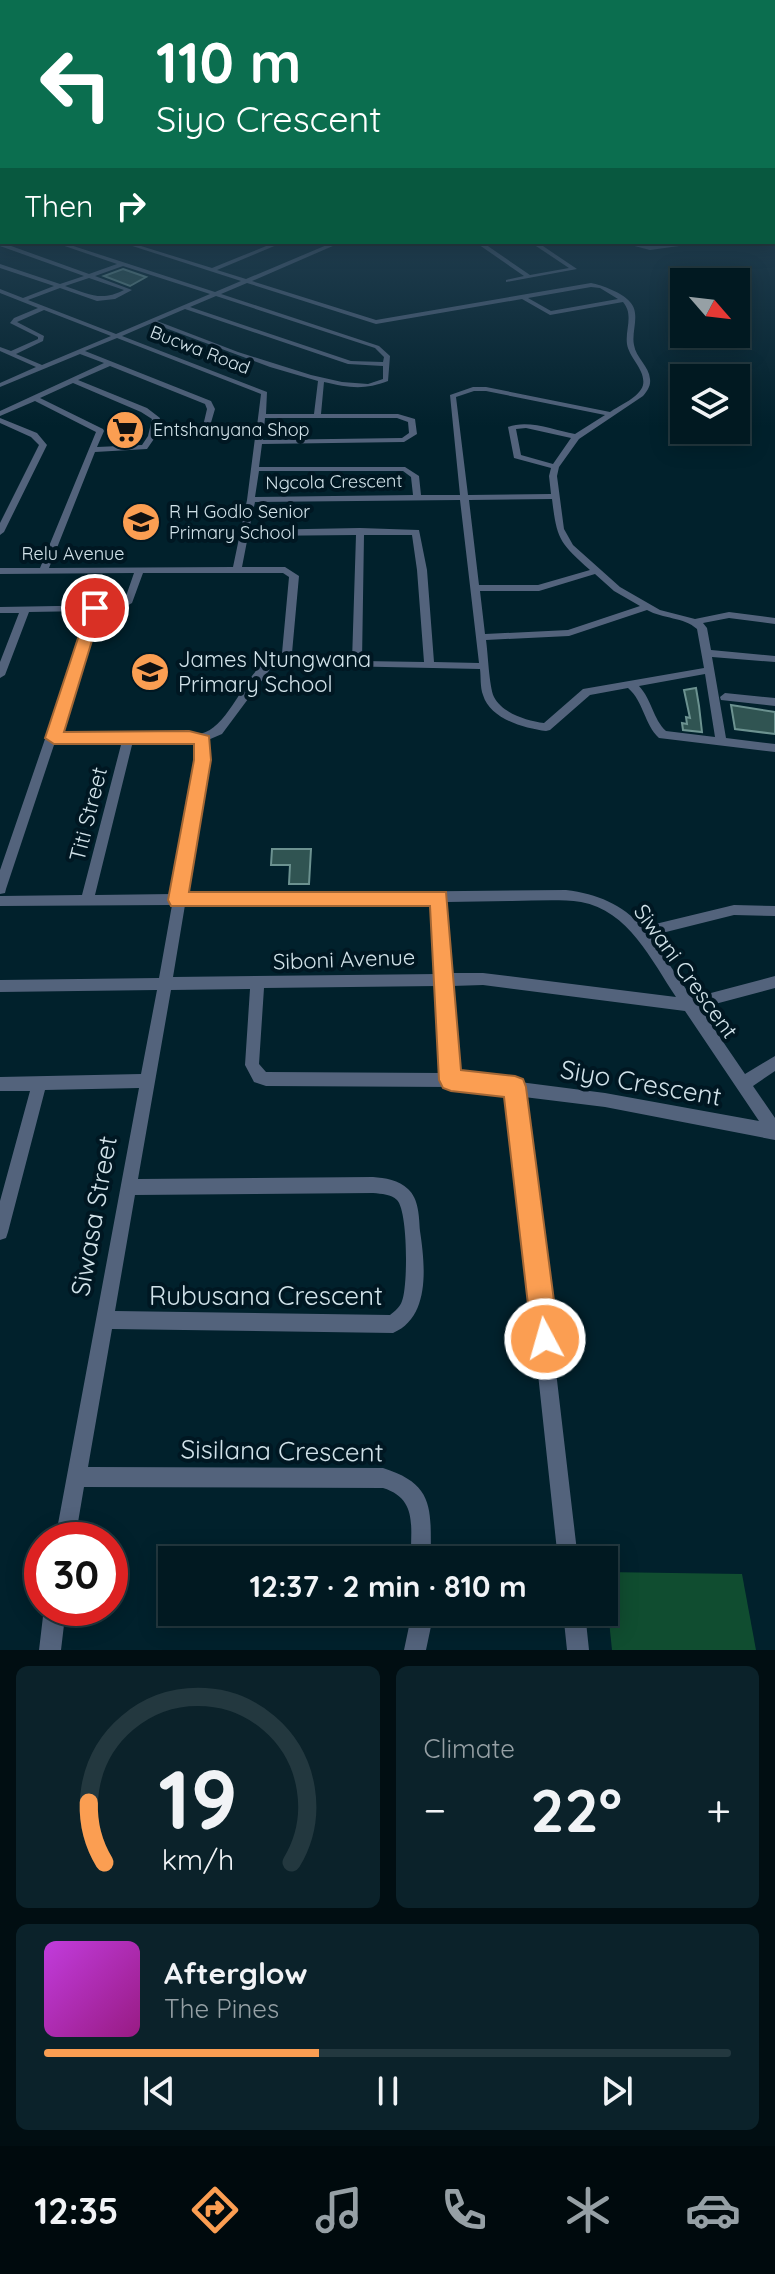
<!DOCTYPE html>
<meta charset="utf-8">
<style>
:root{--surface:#011921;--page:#0b222a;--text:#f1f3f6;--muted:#96a0a5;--line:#23383f;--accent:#fb9e52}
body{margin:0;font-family:Quicksand,sans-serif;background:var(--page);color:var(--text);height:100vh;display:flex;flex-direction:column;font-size:30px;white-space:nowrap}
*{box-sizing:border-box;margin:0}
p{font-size:26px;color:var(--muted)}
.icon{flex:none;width:44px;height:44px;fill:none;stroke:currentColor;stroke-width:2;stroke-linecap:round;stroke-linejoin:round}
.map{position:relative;height:1650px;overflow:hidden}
.sheet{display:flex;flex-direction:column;gap:16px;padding:16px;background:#010e12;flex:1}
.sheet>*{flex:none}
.guide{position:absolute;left:0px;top:0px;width:776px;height:244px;box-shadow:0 4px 20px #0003,0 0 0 2px var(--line);background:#0b6e4f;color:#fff;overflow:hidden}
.needle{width:52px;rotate:118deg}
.buttons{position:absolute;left:670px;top:268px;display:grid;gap:16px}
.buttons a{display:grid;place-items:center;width:80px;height:80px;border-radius:0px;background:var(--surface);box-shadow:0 4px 20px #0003,0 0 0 2px var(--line);font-size:40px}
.speed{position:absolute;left:24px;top:1522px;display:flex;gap:16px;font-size:40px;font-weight:700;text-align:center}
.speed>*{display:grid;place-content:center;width:104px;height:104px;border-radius:50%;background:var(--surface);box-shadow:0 4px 20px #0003,0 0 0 2px var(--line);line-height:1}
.speed .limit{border:12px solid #d22;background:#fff;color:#111}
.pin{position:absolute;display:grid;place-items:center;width:68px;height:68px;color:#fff;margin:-34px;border:4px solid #fff;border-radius:50%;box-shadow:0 2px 8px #0007}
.me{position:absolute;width:88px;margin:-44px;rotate:354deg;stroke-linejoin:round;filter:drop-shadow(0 0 6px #0008)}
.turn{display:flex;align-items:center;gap:28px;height:168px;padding:0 24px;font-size:36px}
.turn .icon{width:104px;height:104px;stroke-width:2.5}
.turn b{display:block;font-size:56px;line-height:68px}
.then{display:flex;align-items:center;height:76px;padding:0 24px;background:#0003;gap:16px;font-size:30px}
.big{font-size:60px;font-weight:800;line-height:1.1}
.sheet .widget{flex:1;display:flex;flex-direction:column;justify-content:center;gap:12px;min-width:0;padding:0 28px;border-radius:12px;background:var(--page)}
.sheet .dial{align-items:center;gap:0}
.dial svg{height:208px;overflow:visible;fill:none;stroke:var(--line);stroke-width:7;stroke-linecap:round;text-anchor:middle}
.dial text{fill:var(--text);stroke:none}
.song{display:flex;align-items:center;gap:24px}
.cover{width:96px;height:96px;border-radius:12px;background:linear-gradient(135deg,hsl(290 70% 55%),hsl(310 70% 35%))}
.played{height:8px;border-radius:4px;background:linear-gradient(90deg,var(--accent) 40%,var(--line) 40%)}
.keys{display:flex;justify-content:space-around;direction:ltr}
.heat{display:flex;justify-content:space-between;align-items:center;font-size:44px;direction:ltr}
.sheet .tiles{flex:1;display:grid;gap:16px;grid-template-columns:1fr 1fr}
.widget:last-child{grid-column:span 2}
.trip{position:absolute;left:158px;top:1546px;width:460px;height:80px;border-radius:0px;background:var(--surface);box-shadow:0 4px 20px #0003,0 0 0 2px var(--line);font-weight:800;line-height:80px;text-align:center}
.tabs{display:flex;height:128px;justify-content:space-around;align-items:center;background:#000a0d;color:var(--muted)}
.tabs .icon{width:56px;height:56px}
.tabs .current{color:var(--accent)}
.tabs b{font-size:36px;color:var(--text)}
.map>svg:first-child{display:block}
.green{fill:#104d30}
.building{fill:#305452;stroke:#6c9290;stroke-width:2}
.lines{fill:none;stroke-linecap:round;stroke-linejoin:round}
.minor{fill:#53637c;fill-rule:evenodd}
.route{fill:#fb9e52;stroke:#a36735;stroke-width:2}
.labels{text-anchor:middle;stroke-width:8;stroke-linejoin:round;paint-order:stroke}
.far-street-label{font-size:18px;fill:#d2e3ea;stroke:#001722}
.far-poi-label{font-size:18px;fill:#d2e3ea;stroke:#001722;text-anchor:start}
.poi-label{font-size:22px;fill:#d2e3ea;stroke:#001722;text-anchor:start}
.street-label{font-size:22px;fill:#d2e3ea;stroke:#001722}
.near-street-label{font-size:26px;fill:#d2e3ea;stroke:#001722}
</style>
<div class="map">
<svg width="775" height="1650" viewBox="0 0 775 1650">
<rect width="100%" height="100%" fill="#01212c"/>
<!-- green -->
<path class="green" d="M604,1572l138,2 14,76h-144z"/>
<!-- building -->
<path class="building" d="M123,269l23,8 -16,9 -26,-10z
M696,688l3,18 3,26 -19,-2 -1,-7 5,1 -1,-7 4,1 -6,-28z
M731,705l44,7v22l-40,-5z
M272,849h39l-2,35h-20l1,-19h-19z"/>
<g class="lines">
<!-- minor -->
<path class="minor" d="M0,242l89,32 28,-10 -64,-22h8l154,50 26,-11 -121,-39h8l84,26 64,-26h8l-67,28 29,9 88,-37h8l-90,39 124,39 215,-37c11,2 32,10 39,19 11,12 1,29 4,43 2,13 15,21 16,34 1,7 -3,12 -7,17l-64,43 -20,28 -2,9 7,53 9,16 47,42 40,23 35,9 34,-7 46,6v6l-46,-6 -26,5 4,5 4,22 64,6v6l-63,-5 14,81 49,6v8l-116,-14c-15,-14 -15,-36 -31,-50l-38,7 -40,35 -4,1c-22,-3 -56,-12 -63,-36 -3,-8 -2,-18 -3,-26l-190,-4 -8,-12 7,-76 -6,-4h-140l-11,30 -14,8h-19l-41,123 131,-1c33,10 52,-52 74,-69 5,-3 12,-4 18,-3v4l-10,3 -49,66 -14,6 2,9 -24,145 380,-4c32,4 55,14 77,37l91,-22 41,1v10l-41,-1 -84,21 42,62 83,-22v12l-75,20 45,66 30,-18v15l-22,15 22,32v22l-170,-33 -81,-10 54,463h-20l-50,-465 -57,-8 -185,-1 -12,-4 -9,-17 5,-76 -79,1 -33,189 235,-2c12,1 26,3 35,12 11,10 11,28 12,42 5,33 11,86 -27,102l-281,-4 -24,138 295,1c54,17 47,43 48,92h-20c-1,-31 8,-61 -28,-72l-299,-1 -9,53h-20l84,-452 -94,2 -37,142 -2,6 -6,2v-39l30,-110h-30v-14l141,-3 16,-84 -157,2v-12l159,-2 13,-73 -172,1v-10l82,-1 40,-154 -67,1 -49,147 -1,4 -5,1v-24l89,-259 -60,1 -24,63 -5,3v-16l19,-49h-19v-6l116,-2 9,-6 9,-26 -134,1v-6h40l56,-136 -61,-31 -35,15v-5l104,-48 -24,-9 -80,33v-4l36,-16 -36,-16v-4l11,4 27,-12v-2l-28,-14 4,-5 24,-10 -38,-15v-4l23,9 31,-12 -54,-18v-4l60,20 24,-8 -84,-30zM123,266l87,28 -94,40 -88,-34 32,-12 37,13 18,-2 17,-9 -37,-14zM89,278l35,12c-23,12 -35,4 -59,-4zM247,283l129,41 146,-25 28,16 73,-13c11,13 2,27 4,42 2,14 19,26 16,41 -3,12 -23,20 -33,27l-124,-25h-13l-23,8 10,100h-39l-2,-19 -14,-9h-146l3,-23 142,-2 13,-8 -2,-15 -17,-5h-77l3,-32c25,6 41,8 64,-1l2,-25 -11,-10 -158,-52zM591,287l9,1 18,11 -67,12 -23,-13zM216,296l159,52 9,9 -1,5 -32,-1 -161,-54zM185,309l163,55 35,2v13l-15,5 -26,-2 -31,-7 -73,-23 -81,-31zM44,310l67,26 -69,29 -26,-11 27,-13 1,-5 -27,-14zM152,323l118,44 48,14 -4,33h-48l1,-22 -145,-56zM117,338l144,56 -4,32h-47l5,-17 -4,-8 -126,-50zM110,366l95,38 2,5 -4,17 -45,1 2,-9 -13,-10 -69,-28zM73,383l68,29 11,7 -4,17 -6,9 -45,2 7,-16 -1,-2 -63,-31zM474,391h12l119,24 -30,19c-21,-4 -47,-15 -67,-7l6,31 37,10 -2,8 2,18 -83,1 -12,-98zM265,418h132l11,4 1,11 -7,5 -139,2zM526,428l45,10 -18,26 -32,-9 -5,-26zM256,430l-9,70 -14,67 -184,1 46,-116 52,-3 9,-13 1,-5zM259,471h144l8,6 2,18 -158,2zM552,499c5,41 7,43 38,71l-52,15h-59l-10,-85zM460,500l19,163 -45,-1 -7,-92 -8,-40 -59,-2 -111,2 6,-28zM356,535l-4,126 -55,-1 -5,-7 7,-77 -14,-9h-43l6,-31zM364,535h48l5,35 7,92 -62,-1zM595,574l19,17 26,15 -72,24 -83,4 -5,-43h59zM647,610c16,9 37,7 50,19l7,39 -121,21 -39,34c-17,-2 -42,-10 -50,-26 -5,-11 -6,-44 -8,-57l83,-4zM705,674l10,63 -49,-6c-13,-12 -14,-31 -27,-45zM133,741h56l9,2v6l-25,145 -78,1zM512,901c23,0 46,-2 69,1 47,8 71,59 95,95l-193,-24h-32l-4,-71zM434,902l4,72 -265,3 12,-72zM483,985l202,26 74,110 -154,-28 -147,-19 -6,-88zM438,986l5,87 -177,-1 -7,-8 5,-76zM373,1193c9,1 18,1 24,7 11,11 11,86 5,101 -2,6 -7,10 -12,14l-275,-4 20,-116z
M475,242h7l48,33 39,-7 -39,-26h7l40,27 -71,13v-2l18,-4z
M619,242l31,4 22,-1 -3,-3h6l4,4 -29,4z
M0,418l37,15 10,12 -43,87 -4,3v-12l39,-78 -8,-8 -31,-14z
M725,693l50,5v8l-54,-6 -1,-3z
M44,1608h22l-5,42h-22z
M412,1612h22l-8,38h-22z
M563,1612h22l4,38h-22z"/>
</g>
<!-- sky -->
<linearGradient id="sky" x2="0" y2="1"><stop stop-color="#011218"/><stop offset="0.46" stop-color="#274356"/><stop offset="1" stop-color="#274356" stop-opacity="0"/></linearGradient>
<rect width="775" height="426" fill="url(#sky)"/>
<!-- route -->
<path class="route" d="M95,604l7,4 -38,124 125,-1 20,5 2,24 -22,132h257l15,178 54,6 8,3 3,8 33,252 -4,10 -10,4 -9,-4 -4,-10 -28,-242 -53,-6 -8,-3 -4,-8 -9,-174h-259l-3,-6 26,-140v-16h-140l-9,-6 43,-130z"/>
<!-- icons -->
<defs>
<g id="supermarket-disc" transform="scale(2)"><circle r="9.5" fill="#fb9e52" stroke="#001722"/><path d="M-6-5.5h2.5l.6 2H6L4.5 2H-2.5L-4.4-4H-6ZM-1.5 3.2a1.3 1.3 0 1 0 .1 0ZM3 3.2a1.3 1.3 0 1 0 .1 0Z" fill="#111"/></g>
<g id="school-disc" transform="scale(2)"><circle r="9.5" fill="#fb9e52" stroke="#001722"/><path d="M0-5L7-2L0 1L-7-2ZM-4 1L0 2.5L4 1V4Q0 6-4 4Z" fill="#111"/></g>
</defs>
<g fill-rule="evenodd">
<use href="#supermarket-disc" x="125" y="430"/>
<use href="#school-disc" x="141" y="522"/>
<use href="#school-disc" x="150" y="672"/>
</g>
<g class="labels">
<!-- far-street labels -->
<g class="far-street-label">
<text transform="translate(200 350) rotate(21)" y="6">Bucwa Road</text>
<text transform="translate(334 482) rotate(-1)" y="6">Ngcola Crescent</text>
<text x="73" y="560">Relu Avenue</text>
</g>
<!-- far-poi labels -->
<g class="far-poi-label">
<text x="153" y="436">Entshanyana Shop</text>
<text x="169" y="518">R H Godlo Senior<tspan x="169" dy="21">Primary School</tspan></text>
</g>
<!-- poi labels -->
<g class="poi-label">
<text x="178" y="667">James Ntungwana<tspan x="178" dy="25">Primary School</tspan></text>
</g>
<!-- street labels -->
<g class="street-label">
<text transform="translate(88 814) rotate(-76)" y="8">Titi Street</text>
<text transform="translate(344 959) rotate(-2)" y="8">Siboni Avenue</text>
<text transform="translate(686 971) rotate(54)" y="8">Siwani Crescent</text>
</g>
<!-- near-street labels -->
<g class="near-street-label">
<text transform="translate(641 1083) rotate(10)" y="9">Siyo Crescent</text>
<text transform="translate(94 1216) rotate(-80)" y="9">Siwasa Street</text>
<text x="266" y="1305">Rubusana Crescent</text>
<text transform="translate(282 1451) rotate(1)" y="9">Sisilana Crescent</text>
</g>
</g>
</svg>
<div class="buttons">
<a><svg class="needle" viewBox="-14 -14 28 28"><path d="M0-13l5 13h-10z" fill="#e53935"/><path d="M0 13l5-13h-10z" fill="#96a0a5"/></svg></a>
<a><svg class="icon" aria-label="layers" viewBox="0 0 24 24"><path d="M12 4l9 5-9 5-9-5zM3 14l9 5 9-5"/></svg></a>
</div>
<div class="speed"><div class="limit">30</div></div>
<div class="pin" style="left:95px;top:608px;background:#d93025"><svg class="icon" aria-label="arrive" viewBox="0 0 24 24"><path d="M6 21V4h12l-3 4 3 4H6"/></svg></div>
<svg class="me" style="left:545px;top:1339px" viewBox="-20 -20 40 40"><circle r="17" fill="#fb9e52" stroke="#fff" stroke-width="3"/><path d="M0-11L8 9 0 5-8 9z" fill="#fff"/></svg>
<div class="trip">12:37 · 2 min · 810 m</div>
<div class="guide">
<div class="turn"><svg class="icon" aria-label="left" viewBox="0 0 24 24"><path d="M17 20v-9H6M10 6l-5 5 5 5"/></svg><div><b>110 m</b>Siyo Crescent</div></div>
<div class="then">Then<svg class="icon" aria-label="right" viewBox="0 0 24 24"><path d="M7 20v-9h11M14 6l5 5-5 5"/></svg></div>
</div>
</div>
<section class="sheet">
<div class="tiles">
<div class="widget dial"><svg viewBox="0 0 100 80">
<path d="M14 69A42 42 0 1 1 86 69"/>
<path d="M14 69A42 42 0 0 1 8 46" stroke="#fb9e52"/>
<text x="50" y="56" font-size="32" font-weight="700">19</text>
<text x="50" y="72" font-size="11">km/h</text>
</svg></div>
<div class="widget"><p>Climate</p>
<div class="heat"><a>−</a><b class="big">22°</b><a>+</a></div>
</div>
<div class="widget">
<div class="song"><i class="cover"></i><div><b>Afterglow</b><p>The Pines</p></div></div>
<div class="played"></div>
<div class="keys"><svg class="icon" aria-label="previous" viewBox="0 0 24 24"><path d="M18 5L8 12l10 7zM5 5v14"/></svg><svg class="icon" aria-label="pause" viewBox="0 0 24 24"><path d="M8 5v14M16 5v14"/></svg><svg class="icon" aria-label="next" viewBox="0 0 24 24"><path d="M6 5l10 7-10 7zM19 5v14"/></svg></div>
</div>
</div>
</section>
<nav class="tabs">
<b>12:35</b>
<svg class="icon current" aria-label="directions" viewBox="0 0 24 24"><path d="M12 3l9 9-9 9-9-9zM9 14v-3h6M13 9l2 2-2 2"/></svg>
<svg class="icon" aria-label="music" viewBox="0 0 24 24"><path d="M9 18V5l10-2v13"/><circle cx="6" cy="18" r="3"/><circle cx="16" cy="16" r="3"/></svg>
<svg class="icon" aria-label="phone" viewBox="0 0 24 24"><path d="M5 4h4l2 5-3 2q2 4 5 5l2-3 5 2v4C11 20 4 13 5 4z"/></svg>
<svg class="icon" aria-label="climate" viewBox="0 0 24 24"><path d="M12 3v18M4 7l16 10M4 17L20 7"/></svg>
<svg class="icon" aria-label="car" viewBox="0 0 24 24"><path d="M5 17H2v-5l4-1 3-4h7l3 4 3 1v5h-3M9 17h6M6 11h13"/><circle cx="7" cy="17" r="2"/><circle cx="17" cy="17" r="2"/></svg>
</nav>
